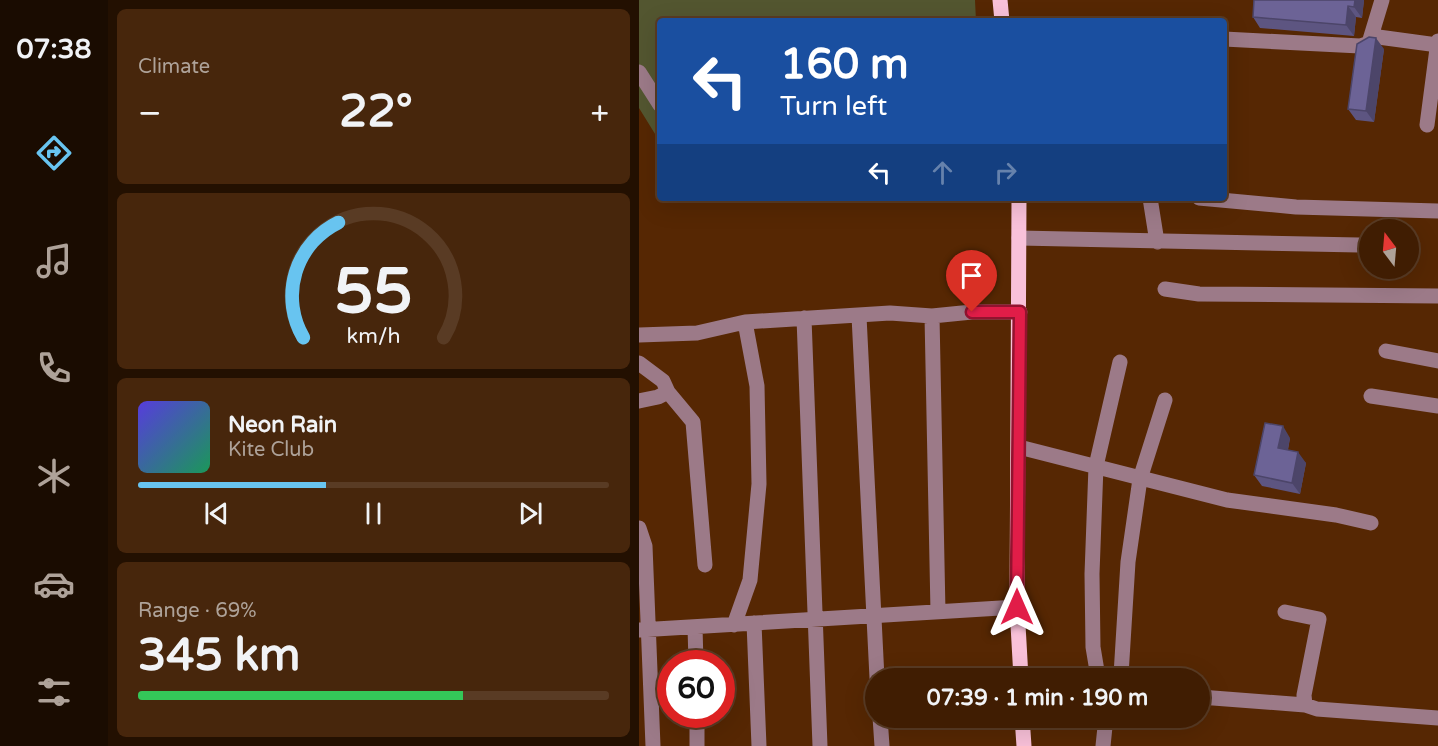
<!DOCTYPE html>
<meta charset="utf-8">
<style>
:root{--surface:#401d02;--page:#47260c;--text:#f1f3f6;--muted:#aea299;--line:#593b24;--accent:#68c4f0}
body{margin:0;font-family:"Varela Round",sans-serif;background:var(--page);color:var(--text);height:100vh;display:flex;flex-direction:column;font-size:22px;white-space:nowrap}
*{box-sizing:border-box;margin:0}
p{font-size:20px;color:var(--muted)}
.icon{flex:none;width:33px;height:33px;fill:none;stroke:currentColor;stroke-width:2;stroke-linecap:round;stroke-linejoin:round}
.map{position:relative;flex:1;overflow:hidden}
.sheet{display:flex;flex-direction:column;gap:9px;padding:9px;background:#231001;width:531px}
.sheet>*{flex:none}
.guide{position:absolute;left:18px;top:18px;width:570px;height:183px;border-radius:6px;box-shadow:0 6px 24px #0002,0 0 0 2px var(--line);background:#1a4fa0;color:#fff;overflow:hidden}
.needle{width:39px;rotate:344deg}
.controls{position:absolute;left:720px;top:219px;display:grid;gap:12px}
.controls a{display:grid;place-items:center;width:60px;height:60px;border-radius:50%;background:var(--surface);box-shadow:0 6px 24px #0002,0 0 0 2px var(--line);font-size:30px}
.speed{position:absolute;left:18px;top:650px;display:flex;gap:12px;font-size:30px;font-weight:700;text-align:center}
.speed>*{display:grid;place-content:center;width:78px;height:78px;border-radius:50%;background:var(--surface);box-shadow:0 6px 24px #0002,0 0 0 2px var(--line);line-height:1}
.speed .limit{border:9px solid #d22;background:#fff;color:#111}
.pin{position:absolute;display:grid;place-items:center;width:51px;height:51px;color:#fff;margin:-62px -26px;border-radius:50% 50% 50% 0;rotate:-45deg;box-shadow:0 0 6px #0007}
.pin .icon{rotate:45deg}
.me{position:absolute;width:66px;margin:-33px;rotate:0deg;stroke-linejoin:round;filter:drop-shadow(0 0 4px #0008)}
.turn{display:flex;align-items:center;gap:21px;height:126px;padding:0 24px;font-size:27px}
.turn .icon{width:78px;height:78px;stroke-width:2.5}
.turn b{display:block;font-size:42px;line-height:51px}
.lanes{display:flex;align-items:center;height:57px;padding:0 24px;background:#0003;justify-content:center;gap:30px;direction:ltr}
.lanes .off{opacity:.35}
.big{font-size:45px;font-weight:800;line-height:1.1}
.sheet .tile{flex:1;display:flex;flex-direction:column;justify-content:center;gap:9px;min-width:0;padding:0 21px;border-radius:9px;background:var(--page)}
.sheet .dial{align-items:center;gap:0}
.dial svg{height:156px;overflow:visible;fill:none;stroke:var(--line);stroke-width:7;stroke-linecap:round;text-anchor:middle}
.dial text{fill:var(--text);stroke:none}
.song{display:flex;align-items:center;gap:18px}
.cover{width:72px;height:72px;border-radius:9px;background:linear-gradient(135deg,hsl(250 70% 55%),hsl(150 70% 35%))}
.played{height:6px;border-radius:3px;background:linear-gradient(90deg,var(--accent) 40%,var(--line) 40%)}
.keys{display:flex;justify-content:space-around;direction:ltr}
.heat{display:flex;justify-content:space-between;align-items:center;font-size:33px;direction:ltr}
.charge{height:9px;border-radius:4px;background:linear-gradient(90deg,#34c759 69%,var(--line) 0)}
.trip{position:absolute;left:226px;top:668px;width:345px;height:60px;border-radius:30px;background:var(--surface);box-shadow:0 6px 24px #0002,0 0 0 2px var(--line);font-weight:800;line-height:60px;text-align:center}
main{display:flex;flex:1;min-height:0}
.tabs{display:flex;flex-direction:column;width:108px;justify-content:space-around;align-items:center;background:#1a0c01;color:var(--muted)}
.tabs .icon{width:42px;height:42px}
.tabs .selected{color:var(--accent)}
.tabs b{font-size:27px;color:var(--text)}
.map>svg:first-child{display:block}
.green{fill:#535630}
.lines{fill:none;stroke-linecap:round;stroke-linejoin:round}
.minor{stroke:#9c7a88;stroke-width:15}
.major{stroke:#f9c1d9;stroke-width:15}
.wall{fill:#5d5581}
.shaded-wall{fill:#4c4569}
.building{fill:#6c6396;stroke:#4c4569;stroke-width:1.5}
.route-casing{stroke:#92132f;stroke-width:15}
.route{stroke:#e11d48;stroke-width:10}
</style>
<main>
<nav class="tabs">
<b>07:38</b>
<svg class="icon selected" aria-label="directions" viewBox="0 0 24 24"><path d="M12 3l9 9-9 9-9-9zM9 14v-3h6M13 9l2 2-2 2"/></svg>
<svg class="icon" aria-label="music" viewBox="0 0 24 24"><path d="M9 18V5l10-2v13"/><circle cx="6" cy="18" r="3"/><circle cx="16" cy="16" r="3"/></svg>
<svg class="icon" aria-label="phone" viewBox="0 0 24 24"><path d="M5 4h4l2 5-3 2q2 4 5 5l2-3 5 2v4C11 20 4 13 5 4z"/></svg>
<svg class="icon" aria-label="climate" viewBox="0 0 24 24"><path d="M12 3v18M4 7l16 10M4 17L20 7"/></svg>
<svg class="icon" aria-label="car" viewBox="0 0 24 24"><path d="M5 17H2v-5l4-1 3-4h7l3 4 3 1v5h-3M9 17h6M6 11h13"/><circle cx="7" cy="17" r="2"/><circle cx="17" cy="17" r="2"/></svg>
<svg class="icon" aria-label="filters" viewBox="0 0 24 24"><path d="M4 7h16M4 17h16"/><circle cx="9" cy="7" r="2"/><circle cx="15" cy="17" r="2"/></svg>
</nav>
<section class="sheet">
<div class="tile"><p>Climate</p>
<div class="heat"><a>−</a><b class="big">22°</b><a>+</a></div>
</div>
<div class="tile dial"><svg viewBox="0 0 100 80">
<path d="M14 69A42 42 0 1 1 86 69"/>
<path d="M14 69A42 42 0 0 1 32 10" stroke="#68c4f0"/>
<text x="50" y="56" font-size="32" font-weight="700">55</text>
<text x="50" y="72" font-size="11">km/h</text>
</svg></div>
<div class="tile">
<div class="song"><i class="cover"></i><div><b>Neon Rain</b><p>Kite Club</p></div></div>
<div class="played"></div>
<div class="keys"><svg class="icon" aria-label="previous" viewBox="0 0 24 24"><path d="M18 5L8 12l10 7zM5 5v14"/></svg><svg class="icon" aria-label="pause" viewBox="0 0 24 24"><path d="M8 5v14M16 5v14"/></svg><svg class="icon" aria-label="next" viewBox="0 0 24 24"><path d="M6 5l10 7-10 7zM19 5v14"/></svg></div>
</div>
<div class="tile"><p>Range · 69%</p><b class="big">345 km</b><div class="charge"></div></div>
</section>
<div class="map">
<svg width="799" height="746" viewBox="0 0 799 746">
<rect width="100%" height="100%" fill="#562703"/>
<!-- green -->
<path class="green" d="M0,0h336l1,21h-316v121l-21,-34z"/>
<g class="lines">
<!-- minor -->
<path class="minor" d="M732,36l67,9
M585,39l136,7 9,-3 13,-43
M0,72l21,33
M788,125l11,-84
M511,198l7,44
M560,198l97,9 142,4
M380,238l340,7
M526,289l34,5 239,2
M220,316l18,362
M293,316l6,296
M165,318l16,428
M106,322l145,-9 42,3 40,-4h48
M0,335l58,-2 48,-11 12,64 2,98 -9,96 -16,45
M747,351l52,10
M0,363l24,18 5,11 25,30 12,143
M732,396l67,10
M0,401l19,-4 10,-5
M380,447l208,53 109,15 35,8
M0,528l6,18 8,200
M646,612l34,7 -15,76 1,10
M115,623l5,123
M56,627l1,36
M0,630l378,-23
M462,678l-4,-7 -4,-24 -1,-73 4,-108 24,-104
M479,678l3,-3 7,-113 12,-83 25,-79
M561,697l105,8 12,4 121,9
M58,714v32
M241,717l2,29
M464,746l3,-29"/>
<!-- major -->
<path class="major" d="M361,0l2,21
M380,198l-2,409 4,71
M383,717l2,29"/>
</g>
<!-- wall -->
<path class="wall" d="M615,0h110l-2,18 -6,-1 -2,19 -94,-8 -7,-11z
M745,49l-10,73 -18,-2 -8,-11z
M651,438l-2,12 18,13 -6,31 -38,-8 -8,-11z"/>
<!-- shaded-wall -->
<path class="shaded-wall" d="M716,0h9l-2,18 -8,-11z
M709,6l8,11 -2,19 -8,-11z
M737,38l8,11 -10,73 -8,-11z
M644,426l7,12 -4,21 -8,-11z
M659,452l8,11 -6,31 -8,-11z"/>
<!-- building -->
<path class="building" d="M615,0h101l-1,7 -6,-1 -2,19 -93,-8z
M730,37l7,1 -10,73 -18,-2 9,-65z
M626,423l18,3 -5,22 20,4 -6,31 -38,-8z"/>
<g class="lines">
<!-- route casing -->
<g class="route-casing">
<path id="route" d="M333,312h48l-3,295"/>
</g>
<!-- route -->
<use href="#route" class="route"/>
</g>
</svg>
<div class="controls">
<a><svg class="needle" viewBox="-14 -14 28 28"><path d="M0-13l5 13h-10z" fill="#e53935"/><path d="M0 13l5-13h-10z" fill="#aea299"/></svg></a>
</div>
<div class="speed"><div class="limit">60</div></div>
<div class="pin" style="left:333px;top:312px;background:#d93025"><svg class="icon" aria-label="arrive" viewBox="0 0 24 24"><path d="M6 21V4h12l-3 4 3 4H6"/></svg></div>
<svg class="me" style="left:378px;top:607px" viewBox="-20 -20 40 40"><path d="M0-17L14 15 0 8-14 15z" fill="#e11d48" stroke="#fff" stroke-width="4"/></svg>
<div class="trip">07:39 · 1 min · 190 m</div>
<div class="guide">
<div class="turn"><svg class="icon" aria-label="left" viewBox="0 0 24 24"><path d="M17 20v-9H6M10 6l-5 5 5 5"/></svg><div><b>160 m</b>Turn left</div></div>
<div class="lanes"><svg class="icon" aria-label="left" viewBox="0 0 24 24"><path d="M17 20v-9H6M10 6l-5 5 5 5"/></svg><svg class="icon off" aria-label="ahead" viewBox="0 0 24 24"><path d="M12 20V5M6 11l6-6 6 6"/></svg><svg class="icon off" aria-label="right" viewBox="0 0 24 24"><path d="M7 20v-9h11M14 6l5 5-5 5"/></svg></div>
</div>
</div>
</main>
